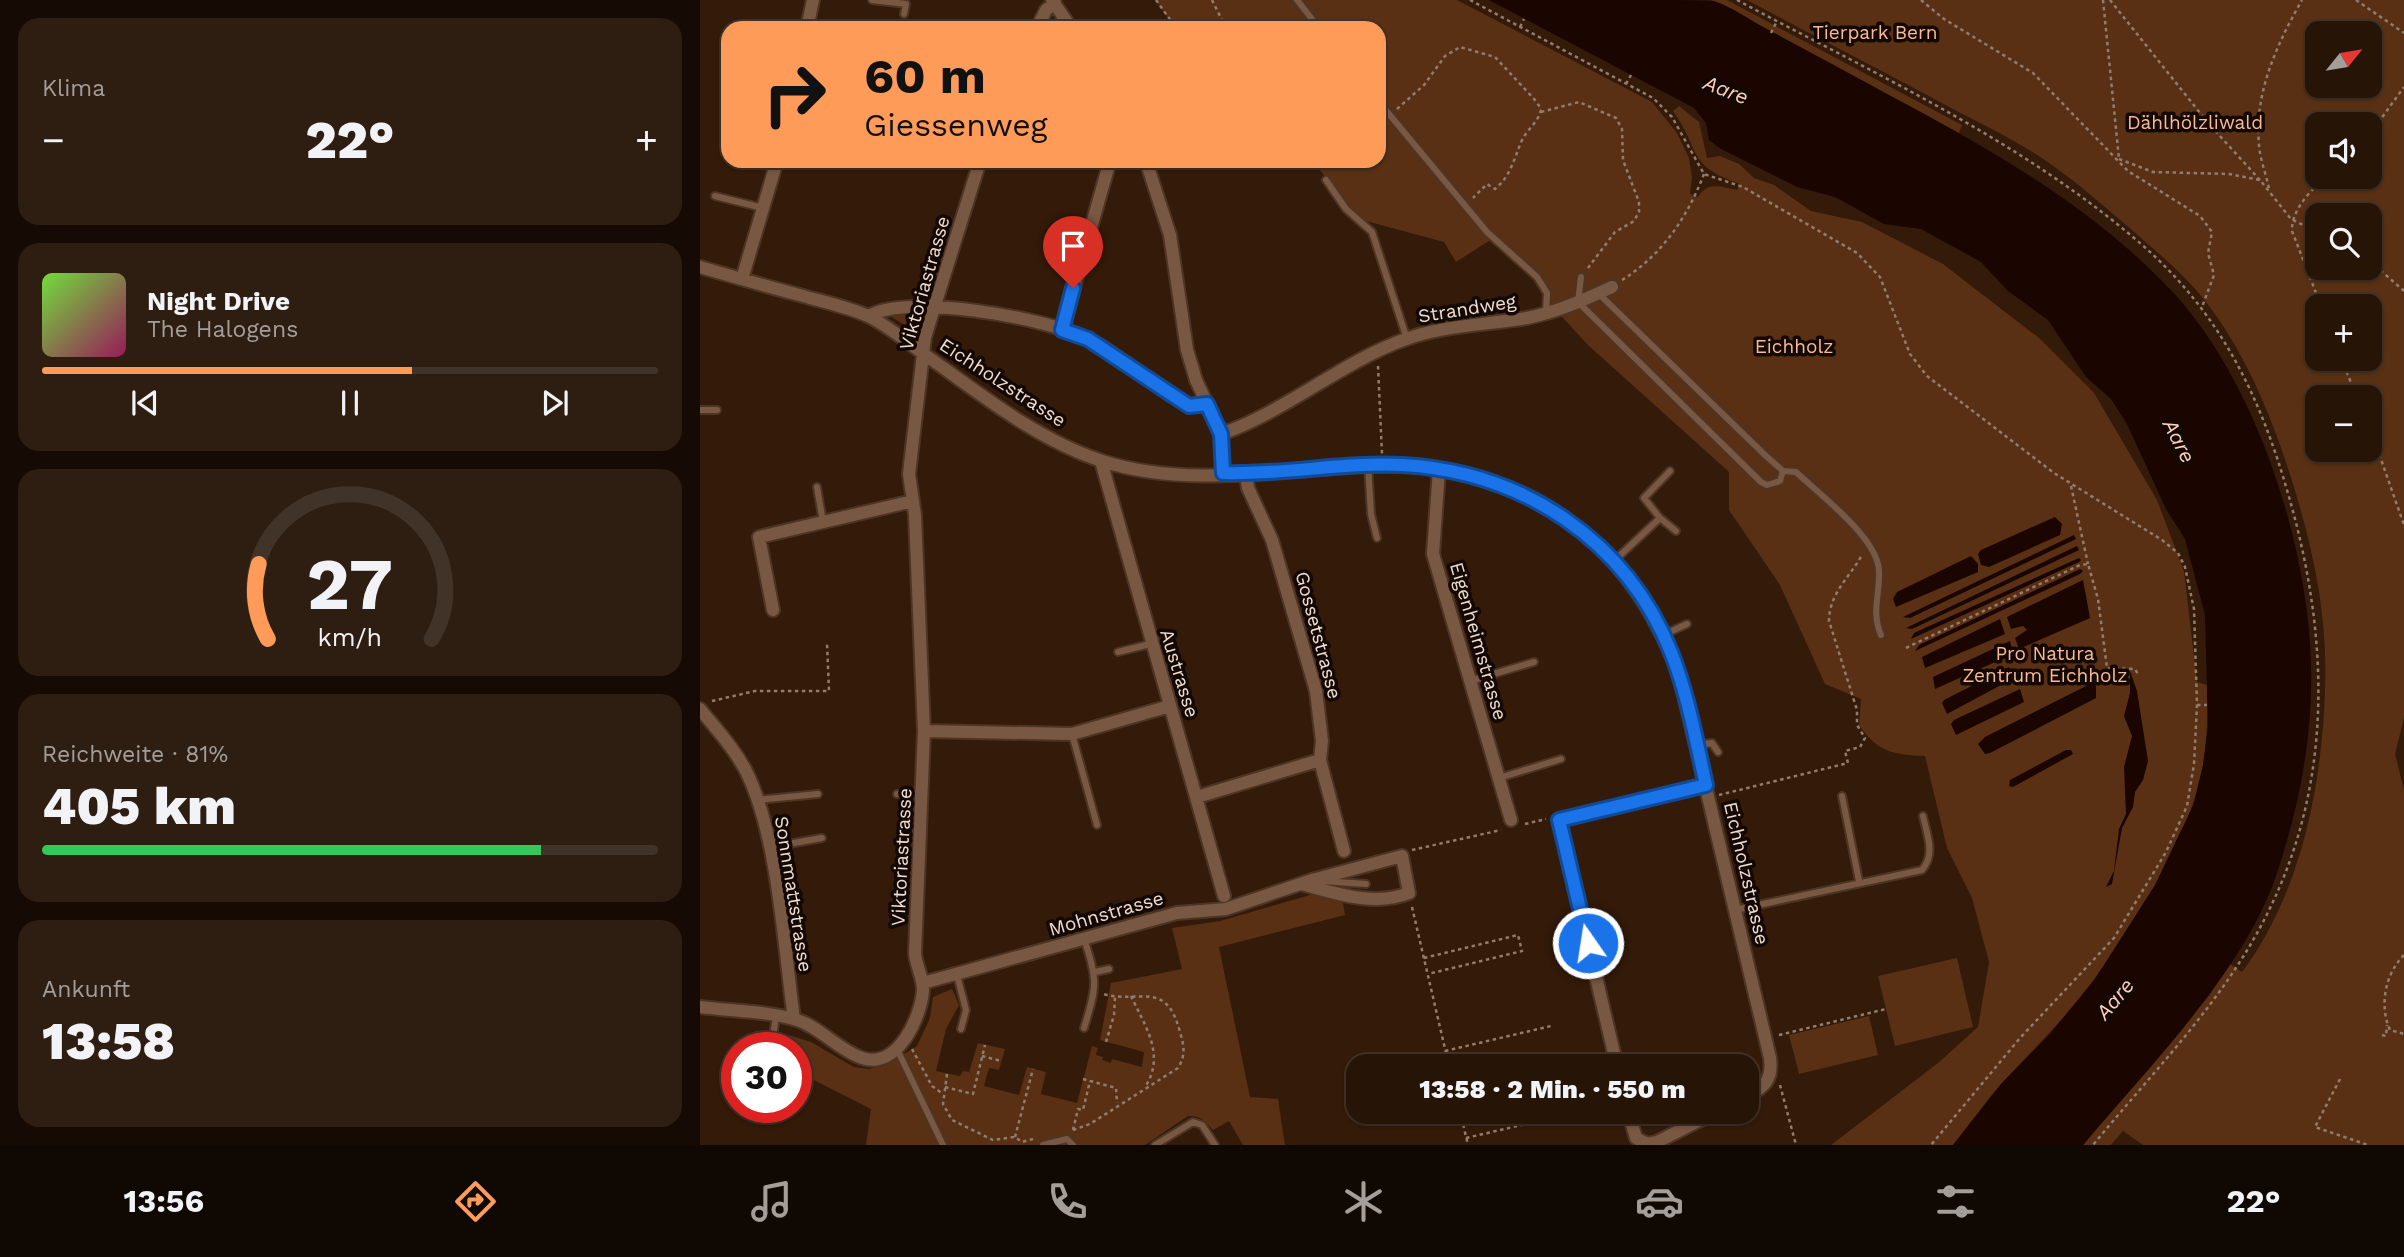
<!DOCTYPE html>
<html lang="de">
<meta charset="utf-8">
<style>
:root{--surface:#261407;--page:#2e1d11;--text:#f1f3f6;--muted:#a49e9b;--line:#423328;--accent:#fe9b59}
body{margin:0;font-family:"Work Sans",sans-serif;background:var(--page);color:var(--text);height:100vh;display:flex;flex-direction:column;font-size:26px;white-space:nowrap}
*{box-sizing:border-box;margin:0}
p{font-size:23px;color:var(--muted)}
.icon{flex:none;width:38px;height:38px;fill:none;stroke:currentColor;stroke-width:2;stroke-linecap:round;stroke-linejoin:round}
.map{position:relative;flex:1;overflow:hidden}
.drawer{display:flex;flex-direction:column;gap:18px;padding:18px;background:#150b04;width:700px}
.drawer>*{flex:none}
.top-card{position:absolute;left:21px;top:21px;width:665px;height:147px;border-radius:21px;box-shadow:0 2px 5px #0004,0 0 0 2px var(--line);background:#fe9b59;color:#111;overflow:hidden}
.needle{width:46px;rotate:60deg}
.tools{position:absolute;left:1605px;top:21px;display:grid;gap:14px}
.tools a{display:grid;place-items:center;width:77px;height:77px;border-radius:14px;background:var(--surface);box-shadow:0 2px 5px #0004,0 0 0 2px var(--line);font-size:35px}
.speed{position:absolute;left:21px;top:1032px;display:flex;gap:14px;font-size:35px;font-weight:700;text-align:center}
.speed>*{display:grid;place-content:center;width:91px;height:91px;border-radius:50%;background:var(--surface);box-shadow:0 2px 5px #0004,0 0 0 2px var(--line);line-height:1}
.speed .limit{border:10px solid #d22;background:#fff;color:#111}
.pin{position:absolute;display:grid;place-items:center;width:60px;height:60px;color:#fff;margin:-72px -30px;border-radius:50% 50% 50% 0;rotate:-45deg;box-shadow:0 0 7px #0007}
.pin .icon{rotate:45deg}
.me{position:absolute;width:77px;margin:-38px;rotate:347deg;stroke-linejoin:round;filter:drop-shadow(0 0 5px #0008)}
.turn{display:flex;align-items:center;gap:24px;height:147px;padding:0 28px;font-size:32px}
.turn .icon{width:91px;height:91px;stroke-width:2.5}
.turn b{display:block;font-size:49px;line-height:60px}
.big{font-size:52px;font-weight:800;line-height:1.1}
.drawer .tile{flex:1;display:flex;flex-direction:column;justify-content:center;gap:10px;min-width:0;padding:0 24px;border-radius:21px;background:var(--page)}
.drawer .dial{align-items:center;gap:0}
.dial svg{height:182px;overflow:visible;fill:none;stroke:var(--line);stroke-width:7;stroke-linecap:round;text-anchor:middle}
.dial text{fill:var(--text);stroke:none}
.song{display:flex;align-items:center;gap:21px}
.cover{width:84px;height:84px;border-radius:10px;background:linear-gradient(135deg,hsl(100 70% 55%),hsl(330 70% 35%))}
.played{height:7px;border-radius:4px;background:linear-gradient(90deg,var(--accent) 60%,var(--line) 60%)}
.keys{display:flex;justify-content:space-around;direction:ltr}
.heat{display:flex;justify-content:space-between;align-items:center;font-size:38px;direction:ltr}
.charge{height:10px;border-radius:5px;background:linear-gradient(90deg,#34c759 81%,var(--line) 0)}
.trip{position:absolute;left:646px;top:1054px;width:413px;height:70px;border-radius:21px;background:var(--surface);box-shadow:0 2px 5px #0004,0 0 0 2px var(--line);font-weight:800;line-height:70px;text-align:center}
.menu{display:flex;height:112px;justify-content:space-around;align-items:center;background:#0f0803;color:var(--muted)}
.menu .icon{width:49px;height:49px}
.menu .selected{color:var(--accent)}
.menu b{font-size:32px;color:var(--text)}
main{display:flex;flex:1;min-height:0}
.map>svg:first-child{display:block}
.green{fill:#593014;fill-rule:evenodd}
.water{fill:#1a0500}
.lines{fill:none;stroke-linecap:round;stroke-linejoin:round}
.lane-casing{stroke:#4d3525;stroke-width:10}
.street-casing{stroke:#4d3525;stroke-width:16}
.path{stroke:#927c6e;stroke-width:2.5;stroke-dasharray:3.5 3.5;stroke-linecap:butt}
.lane{stroke:#795843;stroke-width:6}
.street{stroke:#795843;stroke-width:12}
.route-casing{stroke:#114b97;stroke-width:18}
.route{stroke:#1a73e8;stroke-width:12}
.labels{text-anchor:middle;stroke-width:7;stroke-linejoin:round;paint-order:stroke}
.park-label{font-size:19px;fill:#faba93;stroke:#130803}
.street-label{font-size:19px;fill:#efddd2;stroke:#130803}
.water-label{font-size:21px;font-style:italic;fill:#fdd1b7;stroke:#130803}
</style>
<main>
<section class="drawer">
<div class="tile"><p>Klima</p>
<div class="heat"><a>−</a><b class="big">22°</b><a>+</a></div>
</div>
<div class="tile">
<div class="song"><i class="cover"></i><div><b>Night Drive</b><p>The Halogens</p></div></div>
<div class="played"></div>
<div class="keys"><svg class="icon" aria-label="previous" viewBox="0 0 24 24"><path d="M18 5L8 12l10 7zM5 5v14"/></svg><svg class="icon" aria-label="pause" viewBox="0 0 24 24"><path d="M8 5v14M16 5v14"/></svg><svg class="icon" aria-label="next" viewBox="0 0 24 24"><path d="M6 5l10 7-10 7zM19 5v14"/></svg></div>
</div>
<div class="tile dial"><svg viewBox="0 0 100 80">
<path d="M14 69A42 42 0 1 1 86 69"/>
<path d="M14 69A42 42 0 0 1 10 36" stroke="#fe9b59"/>
<text x="50" y="56" font-size="32" font-weight="700">27</text>
<text x="50" y="72" font-size="11">km/h</text>
</svg></div>
<div class="tile"><p>Reichweite · 81%</p><b class="big">405 km</b><div class="charge"></div></div>
<div class="tile"><p>Ankunft</p><b class="big">13:58</b></div>
</section>
<div class="map">
<svg width="1704" height="1145" viewBox="0 0 1704 1145">
<rect width="100%" height="100%" fill="#331a09"/>
<!-- green -->
<path class="green" d="M455,0h302l195,102 25,31 12,25 3,19 -2,17 8,3c10,-16 22,-10 39,-7l3,-6c-54,-19 -38,-32 -67,-73l6,-5 20,16 8,36 13,-2 19,8 15,14 20,7 37,26 51,11 81,42 96,74 55,55 63,107 27,71 13,111 10,3c1,41 0,83 -15,121 -22,61 -60,120 -97,172 -27,38 -61,70 -92,104 -18,20 -33,42 -50,63h-122l107,-82 40,-36 11,-65 -17,-64 -25,-50 -22,-92c-31,-1 -48,-4 -66,-31l2,-26 -36,-15 -45,-99 -51,-75v-38l-141,-127 -36,-39 -16,-27 -44,-40 -36,23 -12,-20 -78,-21 -25,-23 -28,-37h66v-133h-204z
M1011,0h16l235,125 -3,8z
M1047,0h657v718l-9,36 9,36v355h-261l-20,-14 -12,14h-28l125,-148 22,-33 12,8c59,-79 80,-186 83,-282 3,-72 -11,-138 -32,-206 -20,-64 -46,-129 -87,-182 -21,-27 -48,-49 -73,-71 -27,-23 -55,-48 -84,-68 -34,-24 -74,-42 -111,-62 -63,-34 -127,-67 -191,-101zM1617,33h53v53h-53zM1617,124h53v53h-53zM1617,215h53v53h-53zM1617,306h53v53h-53zM1617,397h53v53h-53z
M182,311l43,1 -6,22z
M610,895h17l16,8 2,12 -126,32 31,150 28,2 7,46h-42l-14,-24 -16,9c-8,-9 -12,-15 -25,-14l-43,29h-279l5,-36 -75,-38v-23h-20l3,-16 32,10 43,25 15,2 19,-5 29,-18 13,-28 3,-21 19,-8 7,16 -13,24 -10,42 24,5 3,-5 6,1 9,-29 27,6 -6,21 -10,-2 -5,18 35,9 8,-28 19,5 -5,22 36,9 15,-57 6,2 -2,7 7,2 -1,3 9,3 1,-4 30,8 2,-15 -44,-12 11,-57 71,-14 -10,-41 48,-7z
M1257,958l16,69 -78,19 -17,-70z
M1169,1016l9,39 -79,19 -10,-39z"/>
<!-- water -->
<path class="water" d="M789,0c54,0 109,0 164,0 18,0 44,0 61,1 18,6 36,19 53,28 41,22 82,44 122,66 101,54 197,108 277,190 88,89 143,259 145,382 2,72 -13,145 -36,212 -34,95 -127,189 -192,266h-130l48,-61 49,-50 45,-55 60,-94 21,-44 17,-35 10,-41 5,-39 -3,-111 -20,-76 -19,-30 -39,-85 -16,-25 -25,-22 -38,-57 -40,-29 -27,-29 -60,-33 -37,-5 -49,-27 -38,-10 -76,-38 -12,-9 -3,-17 -12,-15z
M1355,517l7,7 -2,11 -71,32 -8,-2 -3,-11 3,-4z
M1374,535l2,4 -166,79 -7,-1z
M1377,546l2,4 -167,79 -6,-1z
M1271,556l7,8v8l-82,35 -3,-8 4,-7z
M1379,558l2,2 -2,2 -168,77 3,-6z
M1380,569l3,2 -3,3 -165,77 4,-6z
M1383,580l7,38 -71,31 -4,-11 12,-8 -4,-4 -12,3 -4,-12z
M1300,619l5,15 -80,34 -3,-11z
M1310,641l3,13 -78,35 -2,-12z
M1309,667l5,11 -67,36 -5,-11 2,-3z
M1430,671l7,20 11,70 -5,19 -8,12 -2,15 -11,21 -10,56 -6,3 8,-16 5,-42 7,-15 -2,-47 8,-31 -8,-20 6,-23z
M1396,681v17l-106,55 -5,1 -7,-10 7,-7z
M1320,689l4,13 -68,33 -5,-11 3,-4z
M1366,750h5l2,4 -60,33 -4,-1 1,-6z"/>
<g class="lines">
<!-- lane casing -->
<g class="lane-casing">
<path id="lane" d="M172,0l34,4 -2,10
M597,0l22,28
M679,102l108,130 50,45 10,16 -1,20
M626,180l20,29 26,23 35,107
M15,196l48,12
M881,277l-3,25 183,180 6,3 13,-4 3,-10 -17,-15 -168,-163
M0,410h17
M668,465l3,49 6,24
M1083,471l13,1c23,22 82,66 83,99 1,24 -8,41 2,64
M117,487l6,35
M960,518l16,13
M915,560l45,-42 -16,-20 26,-27
M963,635l24,-11
M418,652l32,-8
M770,681l64,-19
M372,734l25,91
M997,745l15,-2 6,9
M799,778l62,-19
M197,794l25,-1
M1142,796l17,85
M58,800l60,-6
M71,847l51,-9
M622,881l44,3
M1035,910l187,-40c14,-16 5,-35 1,-54
M395,972l14,-3
M257,975l9,35 -5,19
M384,1028c13,-41 14,-49 0,-89
M71,1048l5,-31
M197,1049l46,96
M60,1117l1,-9
M343,1145l24,-6 6,6
M455,1145l38,-23 9,3 13,20"/>
</g>
<!-- street casing -->
<g class="street-casing">
<path id="street" d="M352,0l19,28
M107,28l6,-28
M337,28l9,-18 9,-7
M446,161l24,74 17,115 9,30 25,54 2,39
M0,267c34,10 69,20 103,29 21,6 45,11 65,20 20,10 38,25 56,38 55,39 113,86 178,107 83,27 179,9 264,5 152,-8 260,68 313,208l91,384c3,21 -5,29 -24,39
M42,279l35,-118
M169,316c37,-23 177,2 217,22 37,18 67,49 103,68l18,-2
M362,329l48,-168
M521,434c66,-23 122,-73 185,-95 39,-14 80,-14 121,-21 30,-6 57,-18 85,-31
M401,461l123,435
M739,469l-6,85 78,266
M546,474l2,14 24,52 44,151 6,50 -2,19 24,91
M73,610l-14,-73 154,-36
M0,709c17,21 35,40 47,64 31,64 37,174 47,246
M224,731l148,3 98,-28
M497,797l123,-37
M223,983l254,-70 49,-4 86,-29 90,-24 7,37c-35,14 -74,0 -108,-9
M0,1007c31,4 67,4 97,13 23,7 41,30 65,38 35,12 59,-40 61,-68 0,-13 -7,-24 -8,-37l9,-222 -9,-216 -6,-41 16,-137 55,-176
M917,1066l-58,-246 147,-35
M928,1111l8,27 11,6 10,-2 61,-31"/>
</g>
<!-- path -->
<path class="path" d="M456,0l20,28
M512,0l14,28
M770,0l183,98 19,19 32,57 39,13 114,66 23,24 30,77 17,22 127,97 108,67 16,13 7,14 9,42 3,96 -3,59 -7,42 -21,46 -52,86 -94,100 -89,107
M1037,0c136,73 279,138 397,238 84,70 126,156 155,259 39,136 45,278 -18,409 -43,91 -115,162 -178,239
M1221,0l23,19 89,54 95,98 72,45 12,16 -4,21 6,22 -12,32
M1403,0l16,159
M1410,0l98,123 52,57
M1656,0l48,33
M820,27l4,-8
M1071,33l6,-12
M926,84l5,-9
M697,109l27,-24 21,-29 15,-9 35,10 41,44 5,8c-2,12 -12,19 -18,29 -9,19 -11,37 -28,51l-8,-5 -14,14
M841,112l38,-10 37,16 6,11 1,31 16,42v10l-5,9 -19,11 -27,36
M1670,134l34,-47
M1419,159l34,13 76,2 31,6 31,39 26,13
M612,161l8,10
M1569,188c-3,-14 -9,-29 -10,-43 -5,-52 18,-101 43,-145
M1670,261l34,30
M922,280c40,-25 65,-62 82,-106
M1621,306l-29,-75c-1,-20 19,-43 36,-54
M1641,359l16,38
M678,366l4,88
M1670,428l34,97
M1371,486l17,78
M1206,648l174,-83 8,-1 10,35 9,69 28,1 4,7
M12,701l43,-10h74l-2,-48
M1497,705h10
M1019,795l129,-32 -3,-12 15,-4 5,-9 -8,-13v-15l-28,-89c0,-27 20,-43 33,-66
M825,824l21,-5
M712,850l89,-20
M712,907l37,159
M1704,955c-19,19 -25,51 -14,75l14,4
M724,958l94,-23 4,16 -94,23
M431,996c14,30 35,59 14,91
M1079,1035l107,-26
M1682,1035l4,1 1,-11
M406,1042l8,-27 1,-18
M212,1049l20,37 11,8
M745,1051l106,-25
M282,1056l19,5
M247,1074l-4,30 9,16 41,20 22,-3 7,5 11,-3
M383,1079l33,9 1,15
M1640,1079l-25,48 53,18
M1080,1085l16,60
M245,1087l28,7 12,-49
M760,1111l8,34
M762,1122l47,-11
M373,1130l17,-6 88,-56c8,-13 6,-22 2,-36 -14,-53 -39,-28 -77,-38
M373,1130l5,-21 5,1 7,-29
M315,1137l18,-68
M766,1138l94,-22 -1,-5"/>
<!-- lane -->
<use href="#lane" class="lane"/>
<!-- street -->
<use href="#street" class="street"/>
</g>
<g class="lines">
<!-- route casing -->
<g class="route-casing">
<path id="route" d="M373,288l-11,42 26,9 101,67 18,-2 14,30 2,39c60,2 120,-11 180,-8 120,7 223,75 268,187 17,43 25,89 35,133l-147,35 29,123"/>
</g>
<!-- route -->
<use href="#route" class="route"/>
</g>
<g class="labels">
<!-- park labels -->
<g class="park-label">
<text x="1175" y="39">Tierpark Bern</text>
<text x="1495" y="129">Dählhölzliwald</text>
<text x="1094" y="353">Eichholz</text>
<text x="1345" y="660">Pro Natura<tspan x="1345" dy="22">Zentrum Eichholz</tspan></text>
</g>
<!-- street labels -->
<g class="street-label">
<text transform="translate(224 283) rotate(-74)" y="7">Viktoriastrasse</text>
<text transform="translate(767 308) rotate(-9)" y="7">Strandweg</text>
<text transform="translate(303 382) rotate(33)" y="7">Eichholzstrasse</text>
<text transform="translate(619 635) rotate(75)" y="7">Gossetstrasse</text>
<text transform="translate(779 641) rotate(74)" y="7">Eigenheimstrasse</text>
<text transform="translate(480 673) rotate(73)" y="7">Austrasse</text>
<text transform="translate(201 857) rotate(-87)" y="7">Viktoriastrasse</text>
<text transform="translate(1047 873) rotate(77)" y="7">Eichholzstrasse</text>
<text transform="translate(94 894) rotate(81)" y="7">Sonnmattstrasse</text>
<text transform="translate(406 913) rotate(-16)" y="7">Mohnstrasse</text>
</g>
<!-- water labels -->
<g class="water-label">
<text transform="translate(1026 90) rotate(21)" y="7">Aare</text>
<text transform="translate(1479 441) rotate(63)" y="7">Aare</text>
<text transform="translate(1415 999) rotate(-50)" y="7">Aare</text>
</g>
</g>
</svg>
<div class="tools">
<a><svg class="needle" viewBox="-14 -14 28 28"><path d="M0-13l5 13h-10z" fill="#e53935"/><path d="M0 13l5-13h-10z" fill="#a49e9b"/></svg></a>
<a><svg class="icon" aria-label="sound" viewBox="0 0 24 24"><path d="M4 9h4l5-4v14l-5-4H4zM17 9q2 3 0 6"/></svg></a>
<a><svg class="icon" aria-label="search" viewBox="0 0 24 24"><circle cx="10" cy="10" r="6"/><path d="M15 15l6 6"/></svg></a>
<a>+</a>
<a>−</a>
</div>
<div class="speed"><div class="limit">30</div></div>
<div class="pin" style="left:373px;top:288px;background:#d93025"><svg class="icon" aria-label="arrive" viewBox="0 0 24 24"><path d="M6 21V4h12l-3 4 3 4H6"/></svg></div>
<svg class="me" style="left:888px;top:943px" viewBox="-20 -20 40 40"><circle r="17" fill="#1a73e8" stroke="#fff" stroke-width="3"/><path d="M0-11L8 9 0 5-8 9z" fill="#fff"/></svg>
<div class="trip">13:58 · 2 Min. · 550 m</div>
<div class="top-card">
<div class="turn"><svg class="icon" aria-label="right" viewBox="0 0 24 24"><path d="M7 20v-9h11M14 6l5 5-5 5"/></svg><div><b>60 m</b>Giessenweg</div></div>
</div>
</div>
</main>
<nav class="menu">
<b>13:56</b>
<svg class="icon selected" aria-label="directions" viewBox="0 0 24 24"><path d="M12 3l9 9-9 9-9-9zM9 14v-3h6M13 9l2 2-2 2"/></svg>
<svg class="icon" aria-label="music" viewBox="0 0 24 24"><path d="M9 18V5l10-2v13"/><circle cx="6" cy="18" r="3"/><circle cx="16" cy="16" r="3"/></svg>
<svg class="icon" aria-label="phone" viewBox="0 0 24 24"><path d="M5 4h4l2 5-3 2q2 4 5 5l2-3 5 2v4C11 20 4 13 5 4z"/></svg>
<svg class="icon" aria-label="climate" viewBox="0 0 24 24"><path d="M12 3v18M4 7l16 10M4 17L20 7"/></svg>
<svg class="icon" aria-label="car" viewBox="0 0 24 24"><path d="M5 17H2v-5l4-1 3-4h7l3 4 3 1v5h-3M9 17h6M6 11h13"/><circle cx="7" cy="17" r="2"/><circle cx="17" cy="17" r="2"/></svg>
<svg class="icon" aria-label="filters" viewBox="0 0 24 24"><path d="M4 7h16M4 17h16"/><circle cx="9" cy="7" r="2"/><circle cx="15" cy="17" r="2"/></svg>
<b>22°</b>
</nav>
